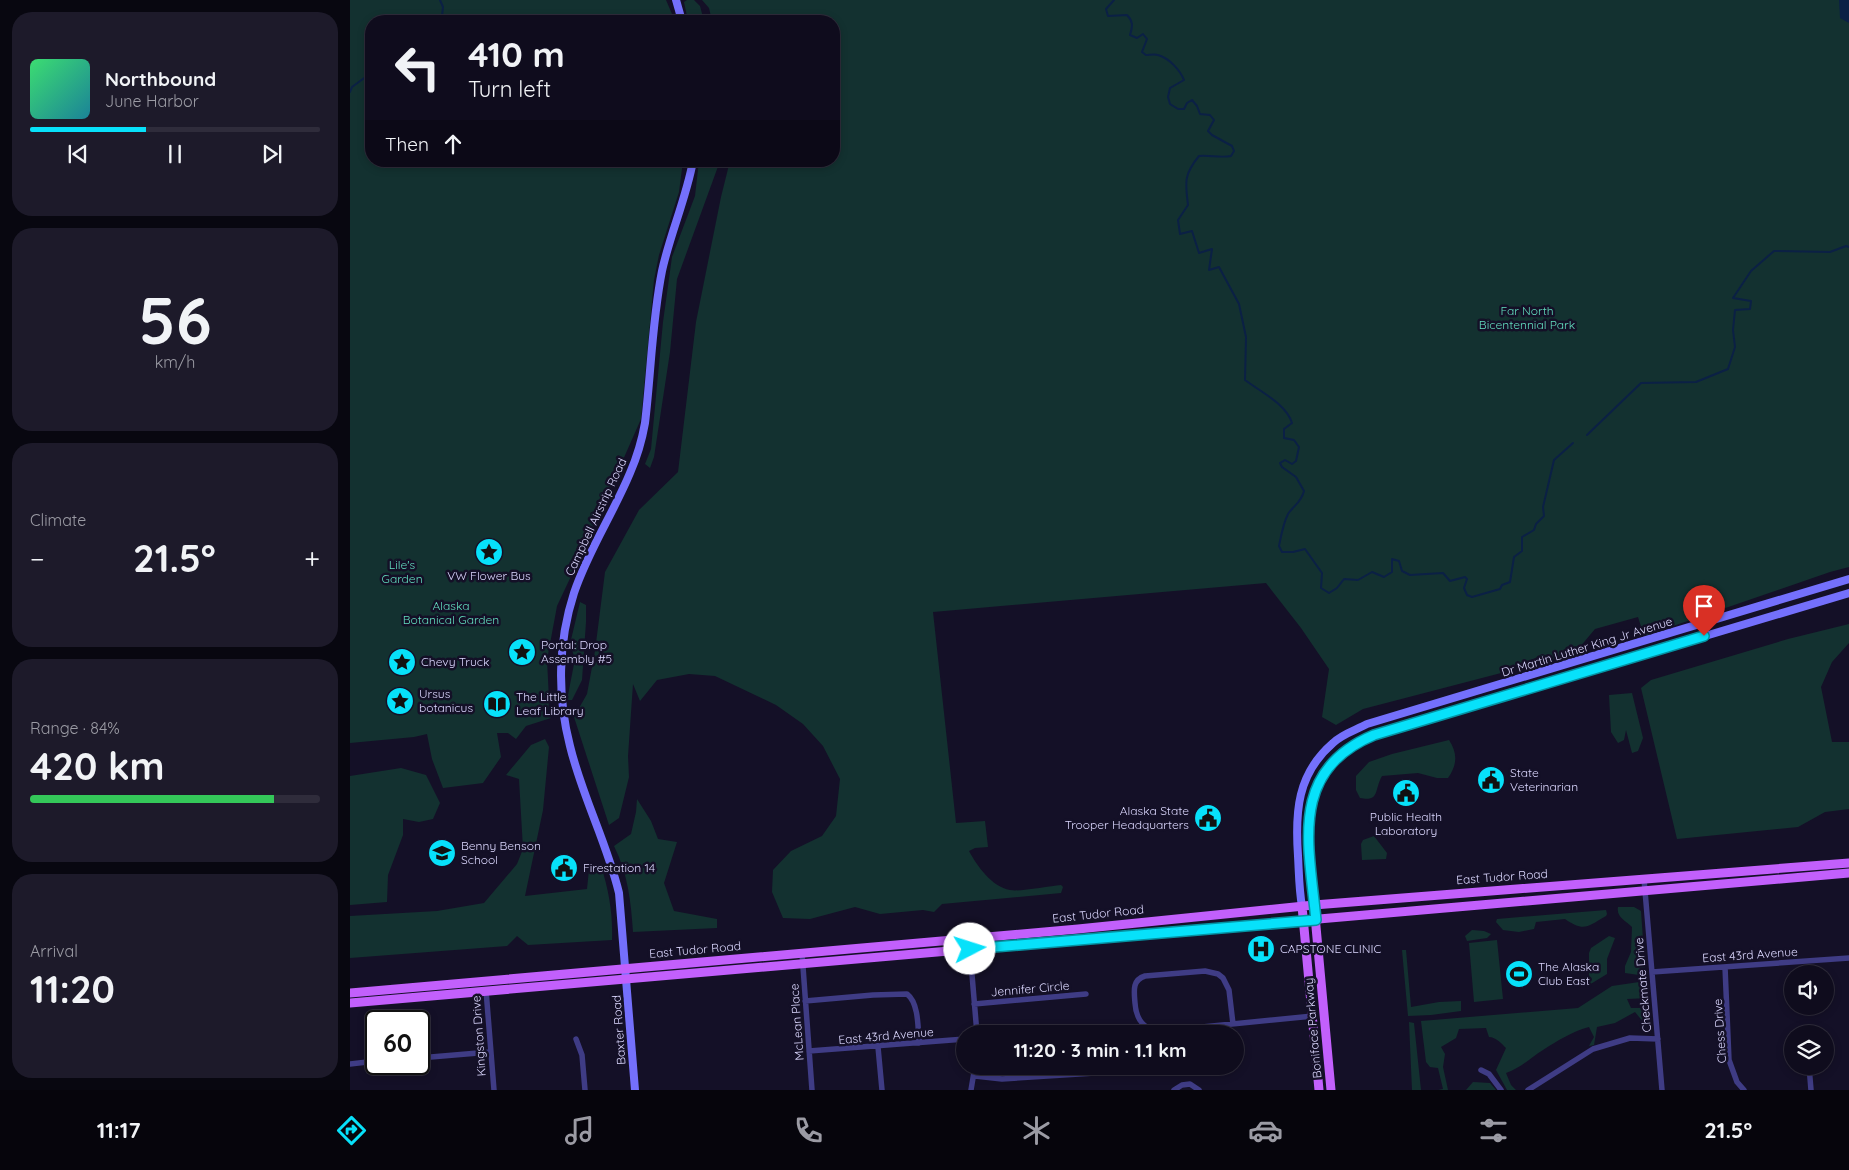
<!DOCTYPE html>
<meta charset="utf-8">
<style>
:root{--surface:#0f0c1d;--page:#1d1a2a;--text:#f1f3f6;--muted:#9b9ba4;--line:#2f2c3b;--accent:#07e1fa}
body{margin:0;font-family:Quicksand,sans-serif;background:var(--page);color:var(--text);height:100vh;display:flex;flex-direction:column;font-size:19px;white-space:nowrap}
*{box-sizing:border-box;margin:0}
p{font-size:16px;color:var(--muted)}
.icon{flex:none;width:28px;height:28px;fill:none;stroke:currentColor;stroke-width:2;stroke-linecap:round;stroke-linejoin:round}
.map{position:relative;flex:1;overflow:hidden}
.panel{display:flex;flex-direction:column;gap:12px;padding:12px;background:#080710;width:350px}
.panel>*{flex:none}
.top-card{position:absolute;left:15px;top:15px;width:475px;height:152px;border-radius:20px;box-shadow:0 2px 8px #0003,0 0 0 1px var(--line);background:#0f0c1d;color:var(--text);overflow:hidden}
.buttons{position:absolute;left:1434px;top:965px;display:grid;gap:10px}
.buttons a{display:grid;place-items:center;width:50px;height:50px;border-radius:50%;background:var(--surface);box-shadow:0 2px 8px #0003,0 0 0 1px var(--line);font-size:25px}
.speed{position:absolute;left:15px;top:1010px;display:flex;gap:10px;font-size:25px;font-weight:700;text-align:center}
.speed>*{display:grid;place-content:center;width:65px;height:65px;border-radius:50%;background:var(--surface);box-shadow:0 2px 8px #0003,0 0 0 1px var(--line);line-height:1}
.speed .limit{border:2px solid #111;border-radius:8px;background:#fff;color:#111}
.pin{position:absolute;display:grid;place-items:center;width:42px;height:42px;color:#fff;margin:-51px -21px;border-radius:50% 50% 50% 0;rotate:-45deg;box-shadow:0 0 5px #0007}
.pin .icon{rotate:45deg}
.me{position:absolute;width:55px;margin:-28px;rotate:85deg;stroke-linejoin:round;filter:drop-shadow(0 0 4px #0008)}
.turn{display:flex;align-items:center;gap:18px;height:105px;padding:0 20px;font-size:22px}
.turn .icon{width:65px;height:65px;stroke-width:2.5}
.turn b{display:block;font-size:35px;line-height:42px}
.then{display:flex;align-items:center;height:48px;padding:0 20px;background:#0003;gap:10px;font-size:19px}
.big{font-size:38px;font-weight:700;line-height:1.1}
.panel .tile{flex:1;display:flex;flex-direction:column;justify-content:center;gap:8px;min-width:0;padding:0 18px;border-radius:20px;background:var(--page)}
.panel .dial{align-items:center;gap:0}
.dial b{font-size:65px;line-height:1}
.song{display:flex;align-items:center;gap:15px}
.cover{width:60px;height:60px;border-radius:8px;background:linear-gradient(135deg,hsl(140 70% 55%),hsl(190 70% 35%))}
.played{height:5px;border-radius:2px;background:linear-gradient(90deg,var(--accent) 40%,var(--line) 40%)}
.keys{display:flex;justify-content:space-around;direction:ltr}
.heat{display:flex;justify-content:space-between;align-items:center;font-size:28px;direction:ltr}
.charge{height:8px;border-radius:4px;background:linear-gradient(90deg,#34c759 84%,var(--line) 0)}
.trip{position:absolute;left:606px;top:1025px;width:288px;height:50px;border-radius:25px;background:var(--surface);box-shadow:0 2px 8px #0003,0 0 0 1px var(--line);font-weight:700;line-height:50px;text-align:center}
.menu{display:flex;height:80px;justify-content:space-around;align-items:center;background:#06050c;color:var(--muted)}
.menu .icon{width:35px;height:35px}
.menu .current{color:var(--accent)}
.menu b{font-size:22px;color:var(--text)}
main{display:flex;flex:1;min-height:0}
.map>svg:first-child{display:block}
.green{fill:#133130}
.water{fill:#0b2045}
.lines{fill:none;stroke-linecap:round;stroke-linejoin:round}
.stream{stroke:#0b2045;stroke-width:2}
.street{stroke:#3f3c85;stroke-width:5.5}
.secondary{stroke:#7470fc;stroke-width:8}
.primary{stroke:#c260fc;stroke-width:9}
.route-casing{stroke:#0592a2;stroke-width:12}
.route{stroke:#07e1fa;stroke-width:9}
.labels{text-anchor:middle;stroke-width:5;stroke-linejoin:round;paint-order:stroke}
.park-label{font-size:12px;fill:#63debf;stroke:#141027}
.street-label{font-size:12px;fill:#dbd7fe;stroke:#141027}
.poi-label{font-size:12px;fill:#dbd7fe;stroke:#141027;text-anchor:start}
</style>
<main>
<section class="panel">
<div class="tile">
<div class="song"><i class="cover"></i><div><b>Northbound</b><p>June Harbor</p></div></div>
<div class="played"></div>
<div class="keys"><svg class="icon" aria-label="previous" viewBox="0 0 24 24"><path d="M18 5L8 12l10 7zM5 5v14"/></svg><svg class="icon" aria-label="pause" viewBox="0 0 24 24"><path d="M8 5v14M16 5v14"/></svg><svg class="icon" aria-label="next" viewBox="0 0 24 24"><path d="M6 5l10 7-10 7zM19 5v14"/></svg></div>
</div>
<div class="tile dial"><b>56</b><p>km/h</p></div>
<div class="tile"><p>Climate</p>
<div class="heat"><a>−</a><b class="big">21.5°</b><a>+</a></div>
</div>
<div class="tile"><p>Range · 84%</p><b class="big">420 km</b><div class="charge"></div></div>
<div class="tile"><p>Arrival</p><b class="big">11:20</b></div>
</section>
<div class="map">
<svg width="1499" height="1090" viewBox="0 0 1499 1090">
<rect width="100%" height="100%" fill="#141027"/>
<!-- green -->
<path class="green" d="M0,0h316l9,21h-304v140h312l-4,31 -20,63 -5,25 -13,139 -60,136 -24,51 -10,54 2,39 -1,14 3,5 -25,8 -10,13 -8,-6h-11l4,24 -18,26 -40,5 -11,-29 -5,-25 -13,3 -64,6z
M337,0h7l6,6 4,15h-16l-4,-19z
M352,0h1147v567l-19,5 -186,64 -6,-19 -43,12 -21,25 -211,55 -27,16 -14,-8 7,-48 -28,-41 -35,-45 -333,29 23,211 29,-2 3,26 -13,1 -6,3c8,15 23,36 41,39 10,2 39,-4 51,-5l2,2 -2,6 -119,11 -8,8 -11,-2 -43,4 -25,-7 -45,12 -27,-1 -11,-26 1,-22 18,-19 31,-15 14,-20 4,-37 -17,-33 -20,-22 -27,-19 -61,-29 -26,-2 -32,6 -17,21 -7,-17 -5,72 1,21 -10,41 -10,7 -35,-108 13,-23 8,-43 10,-79 34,-62 39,-38 18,-150 25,-125 9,-36h104v-140h-122l-3,-13z
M349,161h21l-43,118 -7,73 -16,105 -4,11 -5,-4 6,-15 12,-127 9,-65 23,-61z
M230,602l6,3v17l-4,58 -10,20h-5l8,-41 -5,-15z
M1499,624v19l-17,19 -11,25 11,55h17v67l-24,3 -27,15 -121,12 -36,-151 10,-8 137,-41z
M1282,693l11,45 -5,13 -6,2 -6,-23 -2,10 -6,3 -7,-11 -2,-37z
M195,739l4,8 -6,63 -18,86 62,-7 2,-19 12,-4c8,25 12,48 11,74l-84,5 -11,-9 -10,10 -157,12v-42l87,-5 47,-8 33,-39 6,-15 -4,-70 -13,-4 25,-30z
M1099,740c9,14 8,25 -1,38h-11l-19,-5 -36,3c-8,14 -2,26 -22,22l-4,-8v-14l13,-14 23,-8z
M51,768l25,7 14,28 -7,16 -14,3 -16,-3v16l-15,40 -1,27 -37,3v-129z
M287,799l14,22 7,18 19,3 -13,41 10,28 43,8v9l-84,4c-2,-30 -5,-58 -19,-86l17,-12 5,-22z
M1024,836l13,17 -1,6 -24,1 -1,-16 2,-4z
M1268,907h16l7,4 4,57 -6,7 -14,-2v-7l6,-14 1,-25c-6,-6 -16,-10 -14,-20z
M1256,910l1,4 -1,2c-19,11 -22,16 -41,3l-29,3 -2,7 -15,3 -16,-2 -7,-8 1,-3z
M1122,930l12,1 7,3 -4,4 -20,3 -2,-5z
M1259,936l6,2 -8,21v15l-18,11v-32l2,-5z
M1147,940l6,59 -29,3 -5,-59z
M1052,950h4l5,57 28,-5 22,-1v10l-30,4 -23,1z
M1296,981l3,17 -22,1 4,9h11l10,10 -8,5 -9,-11 -20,11 -18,4 -3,18 -5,1 5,-9 -5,-10c-16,4 -32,14 -46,23 -13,8 -22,18 -37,23l5,12 5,5h-9l-11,-20 10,-22c-4,-4 -10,-11 -17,-11l-3,-9 -27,1 -3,9 -15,9 4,7 -2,13 5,23h-10l5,-1 -5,-21 -8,-1 -4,-5 -5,-41 157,-13 34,-22z
M1059,1022l5,1 7,67h-9z
M1123,1082l17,1 6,7h-30z"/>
<!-- water -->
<path class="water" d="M1489,0h10v23l-9,-5z"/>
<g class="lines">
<!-- stream -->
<path class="stream" d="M764,0l-8,9 2,7 19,-1c6,6 6,11 3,20l7,3 6,-4 4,5 -5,13 4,3c3,0 9,-1 12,0 11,3 22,15 26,25l-14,8 -2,9 2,7 8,5h6l3,-6 5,-3 5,6 3,8 10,1 4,5 -6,11 4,4 20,11 2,5 -3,5c-11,2 -21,-1 -32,0 -15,18 -14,26 -11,49l-10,15 2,14 12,-3 7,22 13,-4 -3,21 10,-3 20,37 7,33 -1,43c16,12 41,24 47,43l-8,6v9l10,2 5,7 -3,14 -4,3 -7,-4 -5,3 2,4 14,10 8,14c-3,12 -10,14 -16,23 -5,10 -7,22 -9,32l3,6h11l12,-3 17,24 -1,15 8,5 8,-5 7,-9 14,1 14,-8 12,5 8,-5v-13l7,2 3,10 8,4 33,-2 7,8 15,-4 2,2 -3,9 3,7 5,2 28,-8 2,-4 8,-3 4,-25 8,-6v-14l12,-7 2,-6 8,-8 -1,-9 11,-47 19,-17
M76,21l16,-5 1,-9 -3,-7
M0,92l2,-5 19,-14
M1237,435l54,-52 55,-1 32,-13 7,-22 -2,-17 2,-20 15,-1 1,-8 -18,-3 18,-27 23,-20 56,1 16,-6 3,1"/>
<!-- street -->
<path class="street" d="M1294,879l18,211
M619,939l8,95
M452,953l10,137
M1375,967l4,93 8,22 7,8
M1302,972l197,-14
M136,990l8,100
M455,1001l68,-6 34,-1c12,9 11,35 12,49
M624,1004l112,-10
M883,1024l-4,-34 -6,-12 -5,-4 -13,-3 -60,5c-13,4 -11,15 -10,27 1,16 9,28 27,28l151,-15
M226,1039l6,16 3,35
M528,1047l4,43
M459,1051l156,-12
M69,1058l71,-6
M0,1064l26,-3
M1459,1066l2,24
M1131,1070l8,4 12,16
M625,1076l27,3 93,-6
M621,1090l4,-24
M824,1090l8,-5 8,-1 9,6
M1178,1090l65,-41 37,-11 28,1"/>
<!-- secondary -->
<path class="secondary" d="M326,0l6,21
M964,905c-6,-72 -21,-136 60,-170l475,-142
M952,906c-3,-16 -3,-33 -4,-50 -3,-44 -1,-82 35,-113 9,-9 23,-13 34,-19l482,-145
M285,1090l-16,-197c-12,-50 -37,-97 -49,-147 -13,-50 -12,-104 4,-153 14,-42 39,-79 56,-120 7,-16 12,-33 15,-50 6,-50 7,-102 17,-152 8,-37 24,-72 31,-110"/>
<!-- primary -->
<path class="primary" d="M964,905l17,185
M952,906l17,184
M0,993l728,-64 236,-24 535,-42
M0,1003l1499,-130"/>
</g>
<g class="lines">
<!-- route casing -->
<g class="route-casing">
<path id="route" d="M620,949l346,-29c-7,-75 -28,-149 58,-185l330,-99"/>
</g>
<!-- route -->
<use href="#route" class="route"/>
</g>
<!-- icons -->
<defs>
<g id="sight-disc" transform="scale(1.4375)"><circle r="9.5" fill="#07e1fa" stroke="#141027"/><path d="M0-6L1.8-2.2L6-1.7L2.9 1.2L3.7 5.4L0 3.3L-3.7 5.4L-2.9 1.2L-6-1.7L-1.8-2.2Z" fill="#111"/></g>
<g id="library-disc" transform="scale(1.4375)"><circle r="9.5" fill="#07e1fa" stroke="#141027"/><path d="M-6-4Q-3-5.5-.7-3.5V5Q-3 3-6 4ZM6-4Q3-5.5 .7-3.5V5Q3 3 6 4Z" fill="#111"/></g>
<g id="civic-disc" transform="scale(1.4375)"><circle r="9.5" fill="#07e1fa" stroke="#141027"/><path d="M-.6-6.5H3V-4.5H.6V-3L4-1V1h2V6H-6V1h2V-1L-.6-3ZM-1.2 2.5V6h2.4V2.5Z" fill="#111"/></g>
<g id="school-disc" transform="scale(1.4375)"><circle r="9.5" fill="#07e1fa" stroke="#141027"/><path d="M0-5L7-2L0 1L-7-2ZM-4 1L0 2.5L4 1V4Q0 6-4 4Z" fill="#111"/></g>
<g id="hospital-disc" transform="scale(1.4375)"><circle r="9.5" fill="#07e1fa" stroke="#141027"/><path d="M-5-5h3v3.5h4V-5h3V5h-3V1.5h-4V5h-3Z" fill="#111"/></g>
<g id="stadium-disc" transform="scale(1.4375)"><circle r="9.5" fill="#07e1fa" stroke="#141027"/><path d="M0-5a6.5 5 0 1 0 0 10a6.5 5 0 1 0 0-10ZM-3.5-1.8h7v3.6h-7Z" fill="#111"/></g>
</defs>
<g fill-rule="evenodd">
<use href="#sight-disc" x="139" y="552"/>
<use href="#sight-disc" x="172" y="652"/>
<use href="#sight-disc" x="52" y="662"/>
<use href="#sight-disc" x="50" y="701"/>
<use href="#library-disc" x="147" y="704"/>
<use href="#civic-disc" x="1141" y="780"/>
<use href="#civic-disc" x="1056" y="793"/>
<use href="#civic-disc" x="858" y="818"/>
<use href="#school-disc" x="92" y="853"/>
<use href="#civic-disc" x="214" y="868"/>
<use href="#hospital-disc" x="911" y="949"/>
<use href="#stadium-disc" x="1169" y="974"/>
</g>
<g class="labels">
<!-- park labels -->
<g class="park-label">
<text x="1177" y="315">Far North<tspan x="1177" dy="14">Bicentennial Park</tspan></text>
<text x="52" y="569">Lile's<tspan x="52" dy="14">Garden</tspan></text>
<text x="101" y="610">Alaska<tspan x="101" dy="14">Botanical Garden</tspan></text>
</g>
<!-- street labels -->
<g class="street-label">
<text transform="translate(246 517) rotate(-65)" y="4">Campbell Airstrip Road</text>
<text transform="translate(1237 647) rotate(-17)" y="4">Dr Martin Luther King Jr Avenue</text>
<text transform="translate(1152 877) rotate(-4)" y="4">East Tudor Road</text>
<text transform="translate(748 914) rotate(-6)" y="4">East Tudor Road</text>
<text transform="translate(345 950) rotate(-5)" y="4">East Tudor Road</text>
<text transform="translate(1400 955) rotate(-4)" y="4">East 43rd Avenue</text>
<text transform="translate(1293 985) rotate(-95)" y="4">Checkmate Drive</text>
<text transform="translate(680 989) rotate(-5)" y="4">Jennifer Circle</text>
<text transform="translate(447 1022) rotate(-94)" y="4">McLean Place</text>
<text transform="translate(963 1028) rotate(-95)" y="4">Boniface Parkway</text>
<text transform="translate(269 1030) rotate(-94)" y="4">Baxter Road</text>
<text transform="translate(1370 1031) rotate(-94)" y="4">Chess Drive</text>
<text transform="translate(129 1036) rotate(-94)" y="4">Kingston Drive</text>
<text transform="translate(536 1036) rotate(-5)" y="4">East 43rd Avenue</text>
</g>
<!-- poi labels -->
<g class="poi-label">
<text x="139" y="580" text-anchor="middle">VW Flower Bus</text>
<text x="191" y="649">Portal: Drop<tspan x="191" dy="14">Assembly #5</tspan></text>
<text x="71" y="666">Chevy Truck</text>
<text x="69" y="698">Ursus<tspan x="69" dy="14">botanicus</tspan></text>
<text x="166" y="701">The Little<tspan x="166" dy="14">Leaf Library</tspan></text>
<text x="1160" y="777">State<tspan x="1160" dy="14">Veterinarian</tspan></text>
<text x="839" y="815" text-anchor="end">Alaska State<tspan x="839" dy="14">Trooper Headquarters</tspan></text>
<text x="1056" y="821" text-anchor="middle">Public Health<tspan x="1056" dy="14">Laboratory</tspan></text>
<text x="111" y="850">Benny Benson<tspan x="111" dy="14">School</tspan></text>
<text x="233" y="872">Firestation 14</text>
<text x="930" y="953">CAPSTONE CLINIC</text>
<text x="1188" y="971">The Alaska<tspan x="1188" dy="14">Club East</tspan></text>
</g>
</g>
</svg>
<div class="buttons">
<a><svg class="icon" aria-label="sound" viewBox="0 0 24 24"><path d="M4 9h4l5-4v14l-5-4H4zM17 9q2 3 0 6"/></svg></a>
<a><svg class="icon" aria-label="layers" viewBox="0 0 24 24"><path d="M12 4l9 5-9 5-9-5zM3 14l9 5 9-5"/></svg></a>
</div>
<div class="speed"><div class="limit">60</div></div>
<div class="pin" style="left:1354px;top:636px;background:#d93025"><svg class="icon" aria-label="arrive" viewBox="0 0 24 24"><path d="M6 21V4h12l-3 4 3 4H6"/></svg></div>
<svg class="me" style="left:620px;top:949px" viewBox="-20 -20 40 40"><circle r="19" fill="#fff"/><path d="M0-13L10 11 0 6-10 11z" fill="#07e1fa"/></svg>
<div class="trip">11:20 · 3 min · 1.1 km</div>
<div class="top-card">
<div class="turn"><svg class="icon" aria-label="left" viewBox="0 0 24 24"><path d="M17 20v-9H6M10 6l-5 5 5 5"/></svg><div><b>410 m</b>Turn left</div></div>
<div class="then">Then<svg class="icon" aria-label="ahead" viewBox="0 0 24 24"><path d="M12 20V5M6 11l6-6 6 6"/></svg></div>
</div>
</div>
</main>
<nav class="menu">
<b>11:17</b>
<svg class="icon current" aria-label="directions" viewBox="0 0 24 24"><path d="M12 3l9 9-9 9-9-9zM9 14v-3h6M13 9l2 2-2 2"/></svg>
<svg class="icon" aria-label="music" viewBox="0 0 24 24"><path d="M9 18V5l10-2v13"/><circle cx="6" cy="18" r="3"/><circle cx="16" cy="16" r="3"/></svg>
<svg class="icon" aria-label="phone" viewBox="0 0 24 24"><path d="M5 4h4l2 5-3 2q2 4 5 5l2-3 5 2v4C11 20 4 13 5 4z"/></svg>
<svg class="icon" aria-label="climate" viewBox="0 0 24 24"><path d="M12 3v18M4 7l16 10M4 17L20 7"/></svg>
<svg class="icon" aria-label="car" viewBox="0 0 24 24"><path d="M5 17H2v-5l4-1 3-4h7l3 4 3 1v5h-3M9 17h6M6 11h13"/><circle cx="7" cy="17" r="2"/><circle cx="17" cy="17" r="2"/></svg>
<svg class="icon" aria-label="filters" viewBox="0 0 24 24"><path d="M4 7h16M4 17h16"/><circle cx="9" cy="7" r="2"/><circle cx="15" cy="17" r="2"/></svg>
<b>21.5°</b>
</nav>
